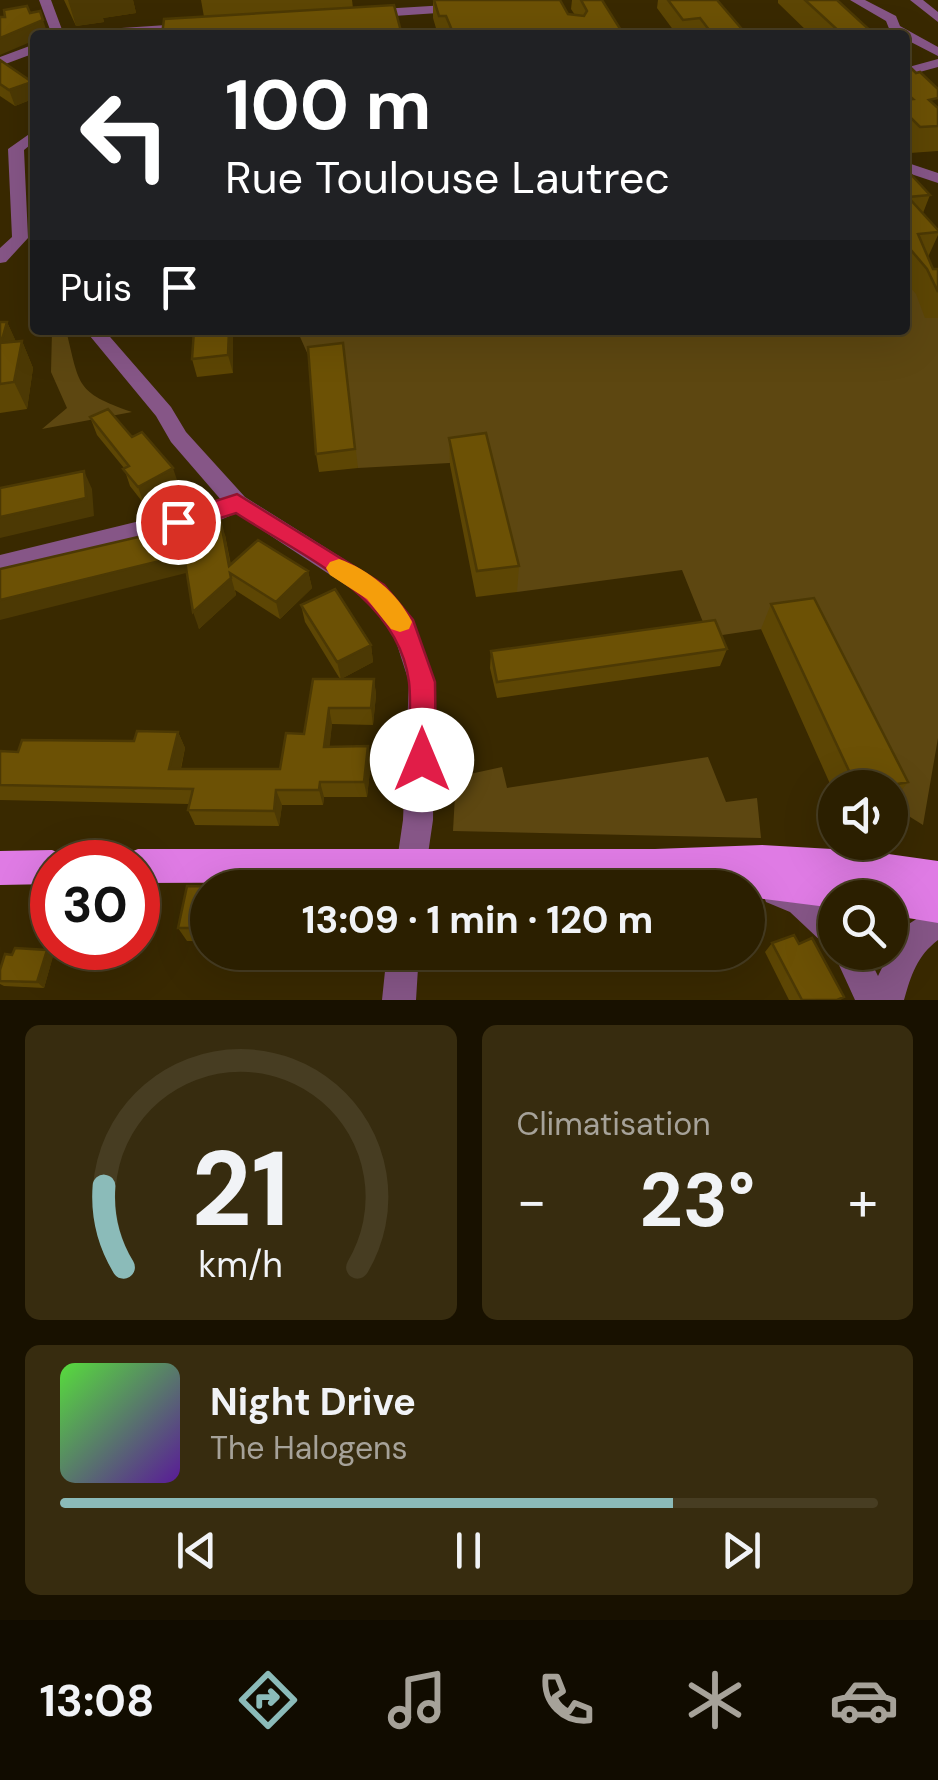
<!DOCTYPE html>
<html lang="fr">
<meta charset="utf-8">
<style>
:root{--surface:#2b1f00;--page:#372c0f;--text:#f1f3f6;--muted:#a6a299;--line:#473d22;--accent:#8bbbb9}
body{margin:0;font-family:"DM Sans",sans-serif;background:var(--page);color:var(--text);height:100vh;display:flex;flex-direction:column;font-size:38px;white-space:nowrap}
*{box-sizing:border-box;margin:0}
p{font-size:32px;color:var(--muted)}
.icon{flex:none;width:55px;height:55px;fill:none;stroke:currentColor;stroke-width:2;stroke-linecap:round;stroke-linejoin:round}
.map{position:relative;height:1000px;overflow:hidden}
.drawer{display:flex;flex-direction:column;gap:25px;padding:25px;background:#181100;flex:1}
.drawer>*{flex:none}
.guide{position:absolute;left:30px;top:30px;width:880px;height:305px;border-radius:10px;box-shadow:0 10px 40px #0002,0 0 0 2px var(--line);background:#202124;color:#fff;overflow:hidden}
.buttons{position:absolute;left:818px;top:770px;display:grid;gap:20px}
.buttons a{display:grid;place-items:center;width:90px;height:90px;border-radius:50%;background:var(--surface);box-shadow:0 10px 40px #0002,0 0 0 2px var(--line);font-size:50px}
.speed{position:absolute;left:30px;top:840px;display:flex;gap:20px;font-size:50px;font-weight:700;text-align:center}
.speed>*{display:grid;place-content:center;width:130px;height:130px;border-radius:50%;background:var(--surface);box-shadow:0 10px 40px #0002,0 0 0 2px var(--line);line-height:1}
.speed .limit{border:15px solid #d22;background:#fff;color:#111}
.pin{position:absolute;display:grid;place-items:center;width:85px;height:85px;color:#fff;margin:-42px;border:5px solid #fff;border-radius:50%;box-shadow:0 2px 10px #0007}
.me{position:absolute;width:110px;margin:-55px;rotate:0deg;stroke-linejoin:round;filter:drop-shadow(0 0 8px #0008)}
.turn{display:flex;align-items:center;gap:35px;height:210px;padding:0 30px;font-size:45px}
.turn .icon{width:130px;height:130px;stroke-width:2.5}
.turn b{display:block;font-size:70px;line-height:85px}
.then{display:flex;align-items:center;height:95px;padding:0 30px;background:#0003;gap:20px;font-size:38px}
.big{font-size:75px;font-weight:700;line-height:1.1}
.drawer .card{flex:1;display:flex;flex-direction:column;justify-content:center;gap:15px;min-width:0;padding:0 35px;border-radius:15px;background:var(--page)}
.drawer .dial{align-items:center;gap:0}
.dial svg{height:260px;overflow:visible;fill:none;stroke:var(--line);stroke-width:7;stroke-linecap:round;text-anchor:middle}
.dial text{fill:var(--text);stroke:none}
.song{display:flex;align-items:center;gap:30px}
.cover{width:120px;height:120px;border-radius:15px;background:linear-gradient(135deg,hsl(110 70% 55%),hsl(270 70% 35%))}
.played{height:10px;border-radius:5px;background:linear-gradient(90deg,var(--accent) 75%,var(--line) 75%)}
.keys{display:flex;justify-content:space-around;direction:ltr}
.heat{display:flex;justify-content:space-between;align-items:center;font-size:55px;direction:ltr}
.drawer .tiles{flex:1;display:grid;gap:25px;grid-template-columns:1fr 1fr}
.card:last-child{grid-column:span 2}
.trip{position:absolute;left:190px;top:870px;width:575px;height:100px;border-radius:50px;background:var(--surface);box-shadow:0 10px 40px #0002,0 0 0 2px var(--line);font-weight:700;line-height:100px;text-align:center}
.tabs{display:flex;height:160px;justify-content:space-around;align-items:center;background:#110c00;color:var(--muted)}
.tabs .icon{width:70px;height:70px}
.tabs .on{color:var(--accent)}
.tabs b{font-size:45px;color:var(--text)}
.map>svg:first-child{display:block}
.green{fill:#5d4711}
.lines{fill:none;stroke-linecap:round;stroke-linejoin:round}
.minor{fill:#865687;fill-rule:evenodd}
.primary{fill:#df7be4;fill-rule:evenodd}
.wall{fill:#5d4604}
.shaded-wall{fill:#4c3904}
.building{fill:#6c5105;stroke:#4c3904;stroke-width:2.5}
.route{fill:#e11d48;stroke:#92132f;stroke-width:2.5}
.slow{fill:#f59e0b}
</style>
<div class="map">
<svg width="938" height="1000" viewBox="0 0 938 1000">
<rect width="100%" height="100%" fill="#392900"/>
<!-- green -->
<path class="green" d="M905,265l33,7v466l-15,87 -32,-20 -1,-17 -87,-165 -94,14 -27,-67 -165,22 -31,-131 -128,7 -61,-138h608z
M52,330h14c14,56 9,62 66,82l-90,17 25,-21 -16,-36z
M708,757l18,45 31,-4 4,40 -308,-7 3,-54 46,-10 5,21z"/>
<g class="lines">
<!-- minor -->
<path class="minor" d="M39,0h12l13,35h-12z
M850,0h15l31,16 4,10 38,21v9l-33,-17v-4l-15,-4 -4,-10z
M910,0h13l15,12v10z
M463,4l4,1v6l-102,7 -6,-4 6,-4z
M197,23l2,3 -6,4 -123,5 6,-4z
M35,44v9l-35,13v-9z
M938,59v8l-33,9v-8z
M35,130v11l-11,9 4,88 -22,24 -6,1v-15l12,-11 -4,-88z
M905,162l33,11v10l-33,-11z
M85,330h19l67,77 15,25 59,65 140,88 28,35 22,62 -2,138 -10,68h-30l10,-68 6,-138 -16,-50 -26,-33 -131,-86 -20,9 -216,51v-18l222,-54 -51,-59 -15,-26z
M777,876l35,14 23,21v41h31l12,24 23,-47 37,-24v35c-21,16 -27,35 -34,60h-49l-22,-48 1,-3 -10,-5 -34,-32 -24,-10 -4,-11 4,-11z
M387,952h32l-3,48h-34z"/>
<!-- primary -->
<path class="primary" d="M762,845l105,6 71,10v62l-48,-8v-17h-55v10l-87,-11v-9h-60l-8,-7 -542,2v-21h-15l3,-8 12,-5h517z
M52,850l12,5 3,7h-15v22l-52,1v-34z"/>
</g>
<!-- wall -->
<path class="wall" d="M64,0h69l3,13 -33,5 1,4 -28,4z
M201,0h151l1,8 49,27h-240l42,-18z
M433,0h127l8,14 7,1 -4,-6 1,-9h30l22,35h-186l-5,-17z
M658,0h10l79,35h-70l-20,-27z
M778,0h59l38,35h-64l-33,-32z
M0,60l32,22 3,8v8l-20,8 -15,-10z
M905,62l33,64v25l-28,2 -5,-6z
M905,168l25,27 -7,18 15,17v5l-10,22 5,12h5v49h-13l-9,-24 -11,-13z
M0,322h7l9,20 6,-1 11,27 -6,41 -27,4z
M233,330v43l-36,4 -5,-18z
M343,343l15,125 -39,4 -3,-18z
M90,417l42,20 47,49 -35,18 -14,-18 -6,-18 -27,-33z
M449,438l70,128 -2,26 -41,5 -26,-132z
M225,535l6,30 77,6 4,17 -32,31 -45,-29 1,5 -37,34 -12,-56z
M771,604l137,178 -18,23v-17h-55v7l-74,-166z
M301,605l70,40 2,17 -32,17h33l2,16 -3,30 -41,-1 -3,23 39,-1 3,16 -4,35h-43l-1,8h-41l-3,21 -84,-1 -7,-15 1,-6 -189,-4v-49l18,1 116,-11 44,-9 7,16 -4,21h99l60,-90 -35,-57z
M727,649l-7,17 -223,32 -7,-30 1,-17z
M208,888v53h-21l-9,-13z
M772,943l27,1 42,56h-52l-24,-48z
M58,948h65l-3,10z
M496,952l46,9 -1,9 -45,-3z
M673,952h37l-3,4z
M53,956l-9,32 -40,-2 -4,-2v-14z"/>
<!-- shaded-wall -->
<path class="shaded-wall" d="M68,0h65l3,13 -33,5 1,4 -28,4z
M43,20l5,15h-13v5l-35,15v-17z
M32,82l3,8v8l-20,8 -6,-16z
M7,322l12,26 -18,-5z
M229,330h4v43l-5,-18z
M22,341l11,27 -6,41 -13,-27z
M173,468l6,18 -35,18 -6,-17z
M84,471l8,18 2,27 -94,22v-21z
M220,518l5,17 7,40 -3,-9z
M184,555l6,17 -190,48v-20z
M308,571l4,17 -32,31 -4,-17z
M230,573l6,22 -37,34 -6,-17z
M371,645l2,17 -32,17 -4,-17z
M374,679l2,16 -3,30 -2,-17z
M329,708l3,16 -4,38 -4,-15z
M178,732l7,16 -8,37 -8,-16z
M368,746l3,16 -4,35 -3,-15z
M320,782l4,15 -1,8 -4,-15z
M276,790l6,15 -3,21 -5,-15z
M111,948h12l-3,10z
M47,950l6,6 -9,32 -7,-6z"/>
<!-- building -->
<path class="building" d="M434,0h126l8,14 16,2 3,-5 -6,-11h21l22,35h-170l-8,-19h-7z
M668,0h49l30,35h-34l-13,-17 -17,2z
M805,0h32l38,35h-32z
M394,5l8,30h-64l-1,-4 -33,2v2h-142l2,-16z
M27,6l3,7 10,-2 3,9 -43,18v-21h5l-1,-7z
M0,60l32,22 -23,8 -9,-6z
M905,62l11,11 4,-1 18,17v9l-9,2 9,8v18l-18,1 -15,-15v-12l8,-1 -8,-7z
M905,168l25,27 -22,2 30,33v2l-20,2 15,35h5v23l-11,-23 -22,-26z
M0,322h7l-6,21 21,-2 -8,41 -14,2z
M194,330h35l-1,25 -36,4z
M343,343l12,106 -39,5 -8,-107z
M108,409l24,28 10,-5 31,36 -35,19 -15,-18 6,-3 -39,-49z
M486,433l33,133 -42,5 -28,-133z
M84,471l2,27 -86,19v-29z
M220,518l9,48 29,-26 50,31 -32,31 -46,-29 1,5 -38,34 -9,-57 -184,45v-31z
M335,589l36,56 -34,17 -36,-57z
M814,598l94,184 -31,6h-20l-86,-184z
M715,620l12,29 -230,33 -6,-31z
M313,679h61l-3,29h-42l-5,39 44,-1 -4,36h-44l-1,8h-43l-2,21 -86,-1 5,-21 -193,-4v-34l18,1 4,-12 112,1 3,-10 41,1 -9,37h111l6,-36 18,1z
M187,886l83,2h-62v40h-30z
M52,909v27l-7,-1z
M794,935l5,9 13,-6 32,59 -7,3h-35l-30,-57z
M15,948l32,2 -10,32 -37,-1v-11l5,-16 7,1z
M497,952h45v9l-45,-3z"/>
<!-- route -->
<path class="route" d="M237,494l147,91 29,35 22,62 1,78 -4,10 -10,4 -10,-4 -4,-10c0,-25 4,-53 1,-78 -11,-87 -108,-126 -173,-169l-58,18 -12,-9 3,-6z"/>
<!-- slow -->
<path class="slow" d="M339,559c29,10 59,34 73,63l-3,7 -9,3 -9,-3 -24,-30 -37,-24 -4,-7 4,-6z"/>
</svg>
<div class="buttons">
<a><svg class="icon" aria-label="sound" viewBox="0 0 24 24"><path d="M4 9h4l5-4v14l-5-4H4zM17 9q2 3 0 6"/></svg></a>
<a><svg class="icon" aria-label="search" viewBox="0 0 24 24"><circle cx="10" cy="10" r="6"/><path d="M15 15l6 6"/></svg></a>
</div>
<div class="speed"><div class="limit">30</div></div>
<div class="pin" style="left:178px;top:522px;background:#d93025"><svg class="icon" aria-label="arrive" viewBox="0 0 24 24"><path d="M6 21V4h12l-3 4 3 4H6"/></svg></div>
<svg class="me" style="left:422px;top:760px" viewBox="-20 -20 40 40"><circle r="19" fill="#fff"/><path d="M0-13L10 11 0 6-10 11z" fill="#e11d48"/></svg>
<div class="trip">13:09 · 1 min · 120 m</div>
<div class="guide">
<div class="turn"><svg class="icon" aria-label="left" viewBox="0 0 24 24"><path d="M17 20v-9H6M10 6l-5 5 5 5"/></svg><div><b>100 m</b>Rue Toulouse Lautrec</div></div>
<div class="then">Puis<svg class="icon" aria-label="arrive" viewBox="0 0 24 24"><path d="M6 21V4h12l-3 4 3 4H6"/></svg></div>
</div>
</div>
<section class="drawer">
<div class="tiles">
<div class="card dial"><svg viewBox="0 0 100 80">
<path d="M14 69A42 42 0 1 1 86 69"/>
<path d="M14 69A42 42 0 0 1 8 44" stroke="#8bbbb9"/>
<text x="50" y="56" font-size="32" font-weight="700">21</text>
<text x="50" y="72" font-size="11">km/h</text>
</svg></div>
<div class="card"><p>Climatisation</p>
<div class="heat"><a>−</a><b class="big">23°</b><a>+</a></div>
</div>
<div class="card">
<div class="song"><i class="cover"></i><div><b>Night Drive</b><p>The Halogens</p></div></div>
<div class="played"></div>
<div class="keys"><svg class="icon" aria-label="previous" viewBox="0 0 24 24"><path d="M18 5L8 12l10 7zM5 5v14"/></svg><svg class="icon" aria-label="pause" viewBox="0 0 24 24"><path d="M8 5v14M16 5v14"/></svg><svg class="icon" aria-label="next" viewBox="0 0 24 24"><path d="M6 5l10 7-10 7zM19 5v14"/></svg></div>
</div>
</div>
</section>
<nav class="tabs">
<b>13:08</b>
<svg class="icon on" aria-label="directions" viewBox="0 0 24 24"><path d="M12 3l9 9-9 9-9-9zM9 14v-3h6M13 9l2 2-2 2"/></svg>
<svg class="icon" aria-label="music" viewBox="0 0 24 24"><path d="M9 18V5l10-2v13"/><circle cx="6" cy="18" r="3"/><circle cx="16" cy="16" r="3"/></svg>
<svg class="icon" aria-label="phone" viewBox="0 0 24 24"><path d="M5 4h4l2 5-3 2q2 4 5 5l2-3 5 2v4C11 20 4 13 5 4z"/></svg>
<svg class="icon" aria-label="climate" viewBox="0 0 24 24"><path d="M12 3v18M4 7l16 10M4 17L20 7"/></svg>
<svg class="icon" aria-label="car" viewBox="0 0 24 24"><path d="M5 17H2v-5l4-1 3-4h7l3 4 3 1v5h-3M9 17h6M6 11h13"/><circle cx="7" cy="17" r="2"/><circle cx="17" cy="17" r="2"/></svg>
</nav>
